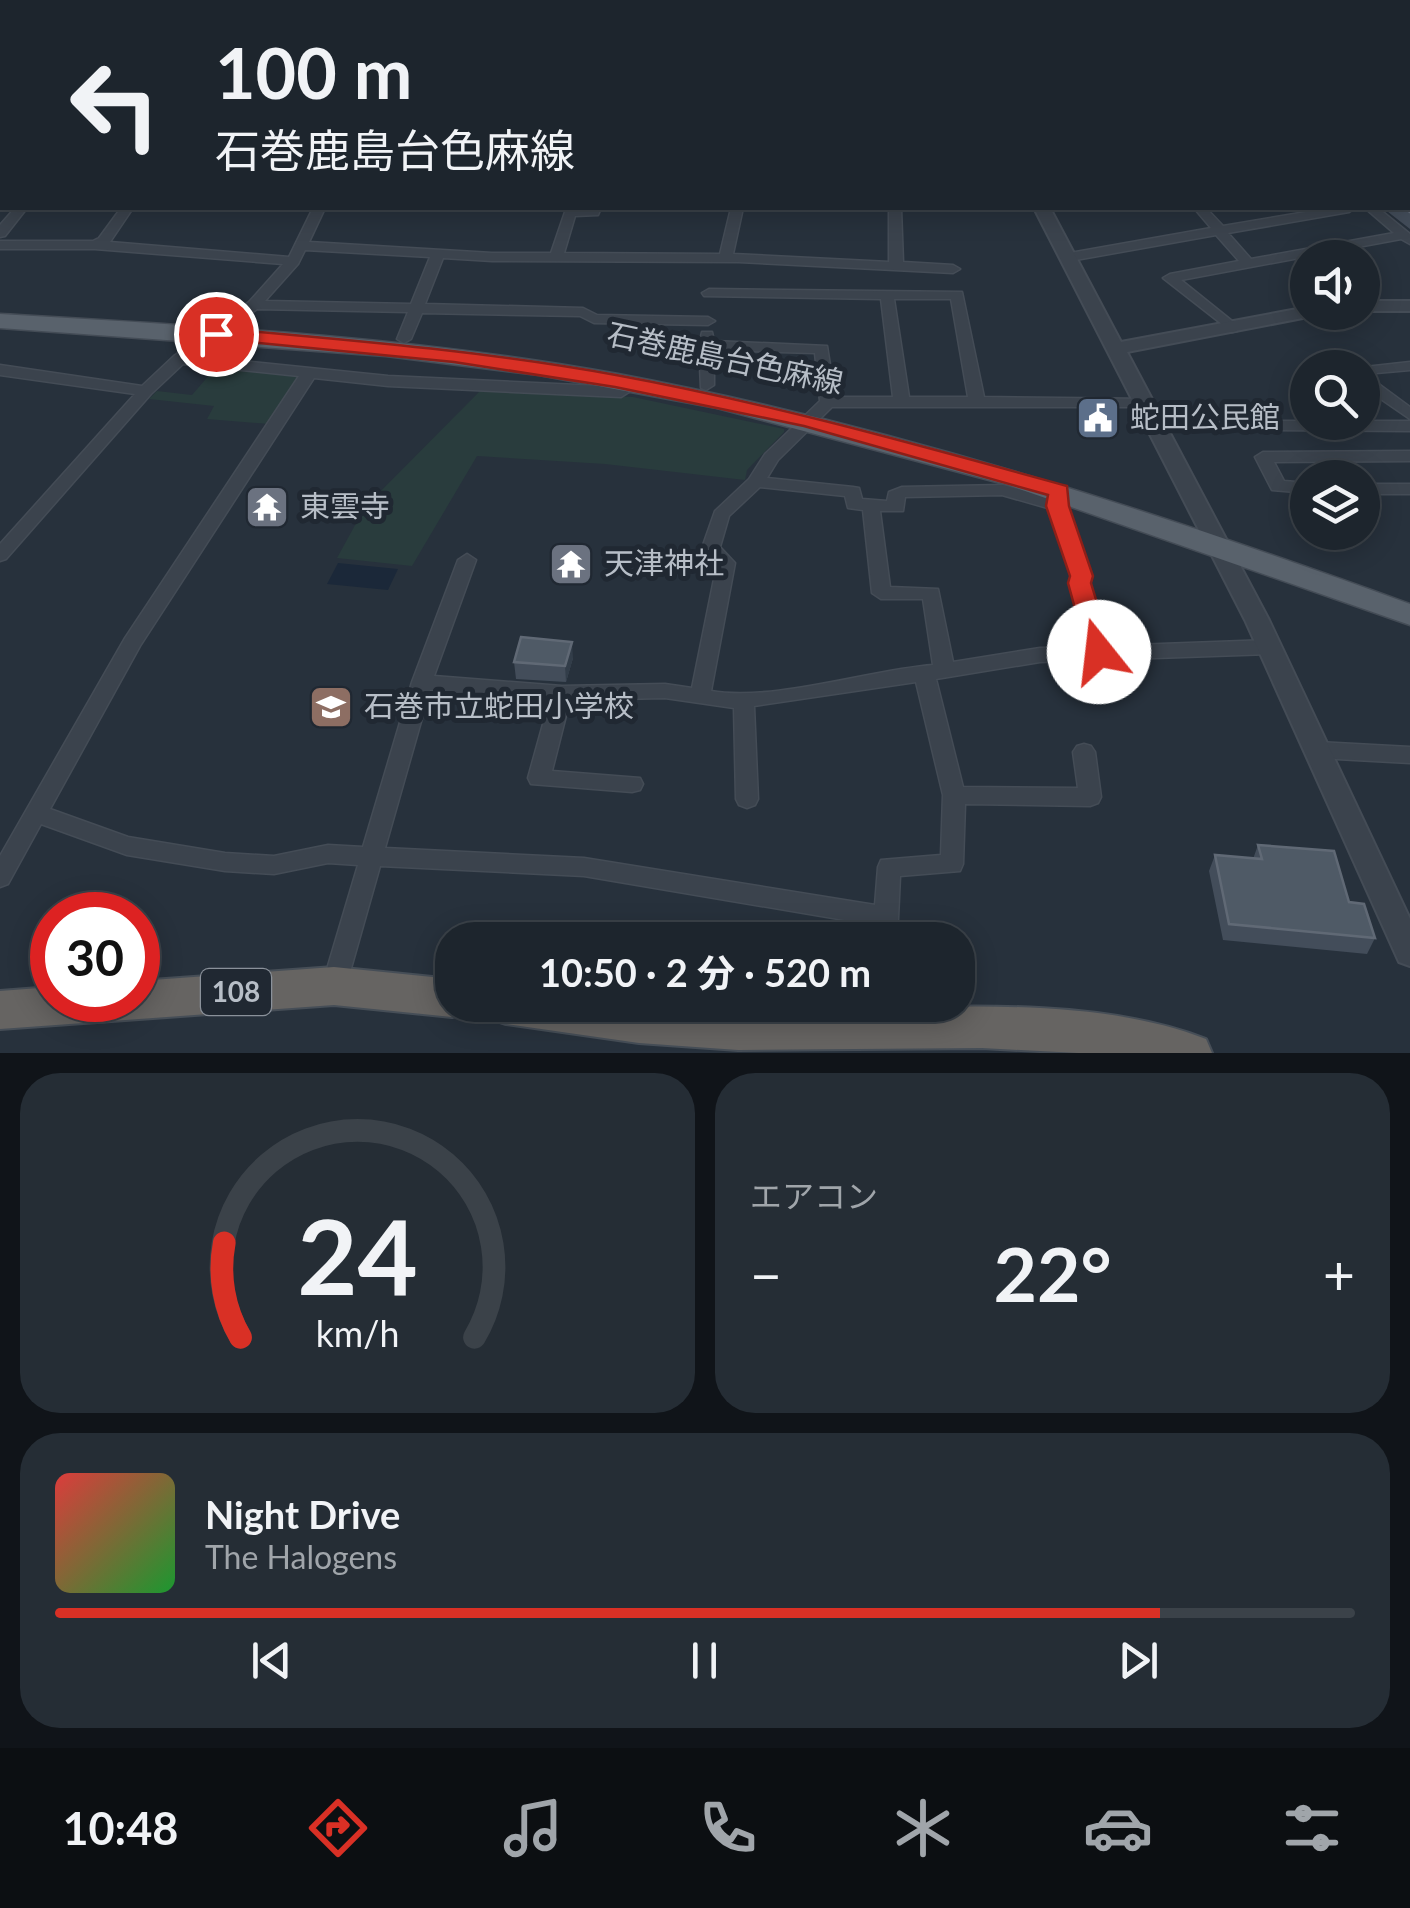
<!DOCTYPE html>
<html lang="ja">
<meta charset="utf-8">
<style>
:root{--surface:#1d252d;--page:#252d35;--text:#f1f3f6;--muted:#a0a5aa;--line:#3b4249;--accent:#d93025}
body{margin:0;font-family:Lato,"Noto Sans JP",sans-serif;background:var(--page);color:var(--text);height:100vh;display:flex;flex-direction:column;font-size:38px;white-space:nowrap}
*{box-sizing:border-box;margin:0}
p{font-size:32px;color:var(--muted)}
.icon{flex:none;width:55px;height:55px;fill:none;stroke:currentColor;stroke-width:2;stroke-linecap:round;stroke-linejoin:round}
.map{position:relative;height:1053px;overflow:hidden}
.details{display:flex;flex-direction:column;gap:20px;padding:20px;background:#101419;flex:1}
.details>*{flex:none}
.hud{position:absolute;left:0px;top:0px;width:1410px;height:210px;box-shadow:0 5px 25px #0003,0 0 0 2px var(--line);background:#1d252d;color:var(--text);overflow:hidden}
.fabs{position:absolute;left:1290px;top:240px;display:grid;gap:20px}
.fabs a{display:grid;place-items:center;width:90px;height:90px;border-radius:50%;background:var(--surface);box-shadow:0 5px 25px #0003,0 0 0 2px var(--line);font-size:50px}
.speed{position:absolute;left:30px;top:892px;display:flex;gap:20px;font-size:50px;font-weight:700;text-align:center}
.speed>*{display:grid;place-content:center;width:130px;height:130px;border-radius:50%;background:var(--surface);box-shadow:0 5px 25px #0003,0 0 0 2px var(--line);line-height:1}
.speed .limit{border:15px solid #d22;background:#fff;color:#111}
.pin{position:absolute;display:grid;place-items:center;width:85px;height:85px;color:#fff;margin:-42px;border:5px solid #fff;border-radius:50%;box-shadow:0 2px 10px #0007}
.me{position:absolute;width:110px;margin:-55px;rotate:344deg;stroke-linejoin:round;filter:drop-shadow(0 0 8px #0008)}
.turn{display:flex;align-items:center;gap:35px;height:210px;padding:0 50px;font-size:45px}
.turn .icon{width:130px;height:130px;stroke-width:2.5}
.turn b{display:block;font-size:70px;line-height:85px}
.big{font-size:75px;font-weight:700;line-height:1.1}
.details .widget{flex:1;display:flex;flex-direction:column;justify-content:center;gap:15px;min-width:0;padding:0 35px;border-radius:40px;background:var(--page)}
.details .dial{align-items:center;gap:0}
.dial svg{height:260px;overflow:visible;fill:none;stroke:var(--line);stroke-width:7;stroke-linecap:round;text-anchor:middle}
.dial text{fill:var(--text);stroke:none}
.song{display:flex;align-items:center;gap:30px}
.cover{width:120px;height:120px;border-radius:15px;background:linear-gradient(135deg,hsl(0 70% 55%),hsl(130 70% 35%))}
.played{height:10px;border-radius:5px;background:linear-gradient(90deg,var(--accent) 85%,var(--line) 85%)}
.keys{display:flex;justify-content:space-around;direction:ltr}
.heat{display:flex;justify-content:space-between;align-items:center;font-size:55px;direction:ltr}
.details .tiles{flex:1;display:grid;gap:20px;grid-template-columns:1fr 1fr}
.widget:last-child{grid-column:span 2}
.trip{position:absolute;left:435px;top:922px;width:540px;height:100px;border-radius:40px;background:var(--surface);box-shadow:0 5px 25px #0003,0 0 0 2px var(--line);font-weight:700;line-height:100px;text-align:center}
.menu{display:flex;height:160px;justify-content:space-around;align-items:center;background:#0c0f12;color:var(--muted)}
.menu .icon{width:70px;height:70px}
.menu .on{color:var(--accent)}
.menu b{font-size:45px;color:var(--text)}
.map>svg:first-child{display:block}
.green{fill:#293c3d}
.water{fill:#1b2839}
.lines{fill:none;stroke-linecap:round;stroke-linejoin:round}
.stream{stroke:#1b2839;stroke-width:2.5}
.minor-casing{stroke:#444c56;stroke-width:3}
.tertiary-casing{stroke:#444c56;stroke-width:4}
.primary-casing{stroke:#444c56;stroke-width:3}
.trunk-casing{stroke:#464e57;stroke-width:4}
.minor{fill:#3b434d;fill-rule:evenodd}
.tertiary{fill:#3b434d;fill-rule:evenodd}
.primary{fill:#59626c;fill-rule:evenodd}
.trunk{fill:#666462;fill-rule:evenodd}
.rail{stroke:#5e6773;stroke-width:2.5;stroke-dasharray:6 6;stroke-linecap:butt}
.wall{fill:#434d5a}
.shaded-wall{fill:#323d49}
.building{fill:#4f5a66;stroke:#606975;stroke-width:2.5}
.route{fill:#d93025;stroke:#8d1f18;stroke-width:2.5}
.labels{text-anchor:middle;stroke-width:10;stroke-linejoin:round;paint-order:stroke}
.shield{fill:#202832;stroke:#8a919a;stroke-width:2.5}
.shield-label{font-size:28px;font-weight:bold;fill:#b7bec7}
.street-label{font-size:30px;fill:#b7bec7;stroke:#202832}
.poi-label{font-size:30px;fill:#b7bec7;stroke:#202832;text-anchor:start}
</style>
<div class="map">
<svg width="1410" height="1053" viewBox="0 0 1410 1053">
<rect width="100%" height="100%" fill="#27313c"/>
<!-- green -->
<path class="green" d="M217,366l87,8 -34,50 -63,-5 7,-13 -65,-7 8,-8 35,4z
M480,391l153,6 151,32v3l-37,38 -2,10 -140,-16 -128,-8 -65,110 -75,-8 28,-51z"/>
<!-- water -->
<path class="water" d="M338,563l60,6 -10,21 -61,-6z"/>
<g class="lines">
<!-- stream -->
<path class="stream" d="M1388,2l22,-2"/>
<!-- minor casing -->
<g class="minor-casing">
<path id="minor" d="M465,0h10l2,2h-10z
M597,0h29l-4,2h-26z
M843,0h10l2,2h-10z
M1040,0h12l2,2h-11z
M1145,0h12l2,2h-11z
M1209,0l-4,2 -17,-1 1,-1z
M0,11h2v6h-2z
M0,27h2v6h-2z
M1408,32l2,1v7l-2,-1z
M0,44l2,1v8h-2z
M0,66h2v6h-2z
M1408,89h2v8h-2z
M0,112h2v9h-2z
M0,133h2v6h-2z
M0,166l2,1v6l-2,1z
M15,208h12l-22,28 -5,1v-12z
M121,208h12l-23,34 179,15 24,-49h12l-16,34 183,11h59l15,-44 35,-1 -3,7 -23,1 -11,37 156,1 11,-46h12l-10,46 156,8v-54h12l2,54 50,3 7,4 -7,4 -214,-11 -247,-1 -49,-3 -18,46 158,4 14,7 111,2 7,4 -7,4 -114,-2 -14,-7 -158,-3 -11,26 -7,4 -7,-4 11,-27 -151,-3 -64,47 195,20 233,11 8,5 -8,5 -233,-11 -74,-8 -174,268 -90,163 78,28 97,16 49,3 54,-11 35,2 49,-165 46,-122 9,-6 9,6 -42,116 128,10 103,-2 27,4 25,-124 -15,-16 13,-37 34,-32 16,-25 55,-53 -5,-48 -101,-3v35l-8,5 -5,-2 -2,-43 3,-13h10l2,9 113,5 8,51h58l-12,-98 -177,-3 -2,-3 7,-4 253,3 22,105 166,2 3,3 -8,5h-313l-54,53 -11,18 86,9 6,1 3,11 25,2 2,-9 13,-5 101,-2 47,13 3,-5h12l2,13 24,69 -3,8 19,63 163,-6 7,2 3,5 -3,5 -7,2 -230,8 -104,17 27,108 115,1 -5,-36 4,-6 7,-2 7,2 4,6 6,45 -3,6 -8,3 -125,-2 -2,60 -3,7 -60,5 -3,64h-24l1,-15 -290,-49 -204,-10 -34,120 -3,8 -9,3 -9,-3 -3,-8 36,-121 -30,-2 -54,11 -49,-3 -98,-16 -86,-31 -33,60 -8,3v-31l125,-218 174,-262 -116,-12 -32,30 -145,165 -6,2v-17l135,-150 -135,-19v-10l142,21 32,-30 75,-54 34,-38 -188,-15h-95v-8h93l6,-3zM305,250l125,7 -19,47 -146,-3 33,-37zM894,299h57l17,98h-59zM760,487l85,9 3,12 15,2 9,83 9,6h42l10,66c-64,5 -159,37 -222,26l24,-128 -15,-16 9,-31zM1002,495l49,14 22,66 -3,8 18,64 -48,1 -87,14 -15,-73 -48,-2 -10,-76h23l2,-14zM916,682l27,113 -2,60 -60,5 -3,7 -3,38 -291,-47 -199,-10 45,-158 120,9 -22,79 3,6 101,8 8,-2 3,-6 -3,-6 -88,-7 18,-71 95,-2 69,10 2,91 3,6 8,3 8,-3 3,-6 -4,-93z
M1194,208h12l17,18 107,-18h25l-6,4 -121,21 23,26 143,-26 -29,-25h13l32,26v10l-9,-5 -220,41 56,45v6l-5,1 -69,-54 7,-4 69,-13 -23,-26 -146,26 -7,-4 7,-4 141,-25z
M1410,362v8l-45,4 45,33v12l-48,-33v-18h-6z
M1157,421h253v10l-259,-2 -2,-3 2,-3z
M1410,451v10l-136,1 10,19 24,2v10l-36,-3 -17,-33 8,-5z
M1362,484h48v10h-48z
M1318,742l92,5v16l-92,-5 -7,-2 -4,-6 4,-6z"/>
</g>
<!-- tertiary casing -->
<g class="tertiary-casing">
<path id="tertiary" d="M918,0h13l1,2h-12z
M1170,0h15l1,2h-14z
M1410,56v8l-2,1v-8z
M0,82h2v8h-2z
M1408,163l2,1v11l-2,-1z
M1034,208h16l71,134 187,-35v5h9l-9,5 -181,35 142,268 141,299v47l-11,-4 -154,-342z
M1362,301h48v10h-48z"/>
</g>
<!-- primary casing -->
<g class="primary-casing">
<path id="primary" d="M0,314c206,12 414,23 618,60 272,51 533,136 792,230v21l-402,-140 -291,-77 -178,-33 -153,-19 -386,-28z"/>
</g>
<!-- trunk casing -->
<g class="trunk-casing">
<path id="trunk" d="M334,967l118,12v26h18l-3,7 -15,5 -118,-12 -334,24v-38l52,-4v13h86v-19z
M485,1005c58,0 117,-3 175,0 38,3 76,6 114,6 134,0 306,-21 432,28l6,14h-134l-96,-5 -244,2 -99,-7 -133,-19 -15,-5z"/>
</g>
<!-- minor -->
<use href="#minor" class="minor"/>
<!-- tertiary -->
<use href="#tertiary" class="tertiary"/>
<!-- primary -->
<use href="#primary" class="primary"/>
<!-- trunk -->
<use href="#trunk" class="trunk"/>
<!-- rail -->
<path class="rail" d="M109,0l27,2
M679,2l16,-2"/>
</g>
<!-- wall -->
<path class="wall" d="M1410,192v37l-27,-21h25z
M573,658l-7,24 -50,-3 -2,-17z
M1258,845l91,57 26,36 -8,16 -144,-14 -14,-69 6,-16 38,4z"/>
<!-- shaded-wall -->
<path class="shaded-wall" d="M572,642l1,16 -7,24 -1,-16z"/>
<!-- building -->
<path class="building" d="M1408,192h2v20l-6,-4h4z
M521,637l51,5 -7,24 -51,-4z
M1258,845l76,6 15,51 15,2 11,34 -146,-14 -14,-69 47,4z"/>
<!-- route -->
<path class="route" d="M216,328c134,12 268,23 400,47 153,28 302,70 451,111l2,20 24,70 -2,7 21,69 -4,6h-18l-3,-6 -19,-69 2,-7 -24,-70 2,-11 -244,-69 -189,-39 -161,-25 -245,-24 -3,-4z"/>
<!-- icons -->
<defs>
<g id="civic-square" transform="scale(2.25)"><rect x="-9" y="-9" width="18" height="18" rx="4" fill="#5c6f8a" stroke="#202832"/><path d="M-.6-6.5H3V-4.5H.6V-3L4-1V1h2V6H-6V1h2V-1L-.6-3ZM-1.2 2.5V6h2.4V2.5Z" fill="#fff"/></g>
<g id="temple-square" transform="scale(2.25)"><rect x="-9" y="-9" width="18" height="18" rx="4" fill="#6b7280" stroke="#202832"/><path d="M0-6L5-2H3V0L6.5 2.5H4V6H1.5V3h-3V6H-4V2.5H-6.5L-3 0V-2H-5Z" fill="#fff"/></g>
<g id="school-square" transform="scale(2.25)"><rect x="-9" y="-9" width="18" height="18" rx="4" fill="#8d6e63" stroke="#202832"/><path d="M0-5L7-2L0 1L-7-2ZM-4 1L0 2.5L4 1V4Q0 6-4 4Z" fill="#fff"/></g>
</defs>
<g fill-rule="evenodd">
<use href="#civic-square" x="1098" y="418"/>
<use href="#temple-square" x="267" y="507"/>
<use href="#temple-square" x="571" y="564"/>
<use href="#school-square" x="331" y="707"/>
</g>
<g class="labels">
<!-- shield labels -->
<rect class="shield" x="201" y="969" width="70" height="46" rx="8"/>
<g class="shield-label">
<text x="236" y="1002">108</text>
</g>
<!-- street labels -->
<g class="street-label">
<text transform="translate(725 359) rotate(12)" y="10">石巻鹿島台色麻線</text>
</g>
<!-- poi labels -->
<g class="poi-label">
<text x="1130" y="428">蛇田公民館</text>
<text x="300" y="517">東雲寺</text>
<text x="604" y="574">天津神社</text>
<text x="364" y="717">石巻市立蛇田小学校</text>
</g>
</g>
</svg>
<div class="fabs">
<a><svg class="icon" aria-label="sound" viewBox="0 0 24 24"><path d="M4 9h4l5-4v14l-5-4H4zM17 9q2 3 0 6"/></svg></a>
<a><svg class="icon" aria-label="search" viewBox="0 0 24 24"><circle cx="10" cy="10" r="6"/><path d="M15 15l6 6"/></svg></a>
<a><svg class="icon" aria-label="layers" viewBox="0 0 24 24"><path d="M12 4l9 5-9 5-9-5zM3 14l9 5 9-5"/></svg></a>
</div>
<div class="speed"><div class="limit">30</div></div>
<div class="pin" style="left:216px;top:334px;background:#d93025"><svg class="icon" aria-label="arrive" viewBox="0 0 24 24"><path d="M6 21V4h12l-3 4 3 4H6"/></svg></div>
<svg class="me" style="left:1099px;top:652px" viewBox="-20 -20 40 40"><circle r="19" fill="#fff"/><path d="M0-13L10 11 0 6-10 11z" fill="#d93025"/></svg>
<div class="trip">10:50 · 2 分 · 520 m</div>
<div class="hud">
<div class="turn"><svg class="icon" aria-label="left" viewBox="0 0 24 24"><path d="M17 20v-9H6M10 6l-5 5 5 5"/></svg><div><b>100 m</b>石巻鹿島台色麻線</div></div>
</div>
</div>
<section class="details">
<div class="tiles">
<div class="widget dial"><svg viewBox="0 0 100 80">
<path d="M14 69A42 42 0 1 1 86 69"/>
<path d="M14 69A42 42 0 0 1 9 40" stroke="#d93025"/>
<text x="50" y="56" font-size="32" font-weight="700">24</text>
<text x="50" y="72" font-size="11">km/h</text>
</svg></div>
<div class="widget"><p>エアコン</p>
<div class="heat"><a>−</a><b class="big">22°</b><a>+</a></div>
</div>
<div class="widget">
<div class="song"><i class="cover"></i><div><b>Night Drive</b><p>The Halogens</p></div></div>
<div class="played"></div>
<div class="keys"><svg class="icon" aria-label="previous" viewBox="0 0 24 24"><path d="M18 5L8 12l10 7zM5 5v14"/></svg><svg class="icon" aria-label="pause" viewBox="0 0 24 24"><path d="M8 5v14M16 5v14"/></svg><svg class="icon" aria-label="next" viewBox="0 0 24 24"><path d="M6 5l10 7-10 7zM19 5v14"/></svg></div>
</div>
</div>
</section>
<nav class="menu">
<b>10:48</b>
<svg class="icon on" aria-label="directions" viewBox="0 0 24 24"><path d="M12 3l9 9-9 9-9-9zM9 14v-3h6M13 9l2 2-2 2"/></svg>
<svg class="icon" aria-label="music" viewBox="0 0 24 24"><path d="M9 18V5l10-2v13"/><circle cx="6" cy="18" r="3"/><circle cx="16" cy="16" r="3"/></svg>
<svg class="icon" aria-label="phone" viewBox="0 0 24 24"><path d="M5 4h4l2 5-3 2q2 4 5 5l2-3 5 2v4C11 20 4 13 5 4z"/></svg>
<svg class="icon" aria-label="climate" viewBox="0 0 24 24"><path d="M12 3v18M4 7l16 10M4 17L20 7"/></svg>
<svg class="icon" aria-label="car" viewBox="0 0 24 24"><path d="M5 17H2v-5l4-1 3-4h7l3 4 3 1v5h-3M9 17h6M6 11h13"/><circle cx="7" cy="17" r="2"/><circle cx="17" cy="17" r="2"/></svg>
<svg class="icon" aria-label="filters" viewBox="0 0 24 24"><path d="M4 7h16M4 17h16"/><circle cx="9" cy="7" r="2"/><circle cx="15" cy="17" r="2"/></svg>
</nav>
